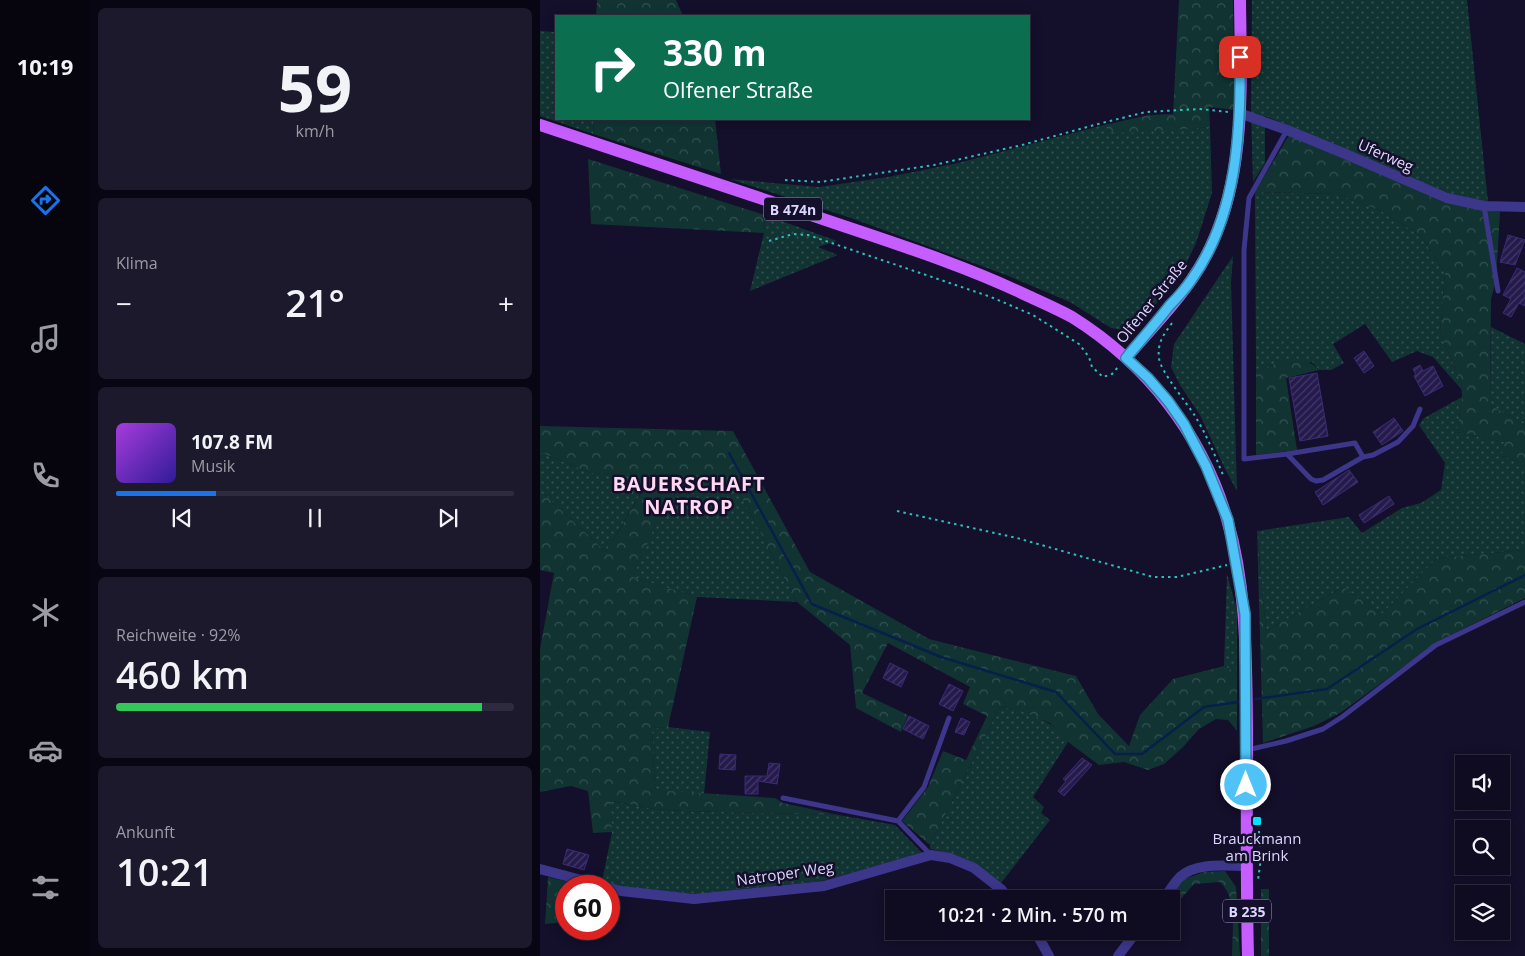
<!DOCTYPE html>
<html lang="de">
<head>
<meta charset="utf-8">
<style>
	body { margin:0; font-family:"Open Sans",sans-serif; background:#1d192d; color:#f1f3f6; height:100vh; display:flex; flex-direction:column; font-size:19px; white-space:nowrap }
	* { box-sizing:border-box; margin:0 }
	p { font-size:16px; color:#9b9ba5 }
	.icon { flex:none; width:28px; height:28px; fill:none; stroke:currentColor; stroke-width:2; stroke-linecap:round; stroke-linejoin:round }
	.map { position:relative; flex:1; overflow:hidden }
	.side { display:flex; flex-direction:column; gap:8px; padding:8px; background:#080612; width:450px }
	.side>* { flex:none }
	.hud { position:absolute; left:15px; top:15px; width:475px; height:105px; border-radius:0px; box-shadow:0 2px 12px #0003,0 0 0 1px #2f2b3e; background:#0b6e4f; color:#fff; overflow:hidden }
	.tools { position:absolute; left:915px; top:755px; display:grid; gap:10px }
	.tools a { display:grid; place-items:center; width:55px; height:55px; border-radius:0px; background:#0f0b20; box-shadow:0 2px 12px #0003,0 0 0 1px #2f2b3e; font-size:25px }
	.speed { position:absolute; left:15px; top:875px; display:flex; gap:10px; font-size:25px; font-weight:700; text-align:center }
	.speed>* { display:grid; place-content:center; width:65px; height:65px; border-radius:50%; background:#0f0b20; box-shadow:0 2px 12px #0003,0 0 0 1px #2f2b3e; line-height:1 }
	.speed .limit { border:8px solid #d22; background:#fff; color:#111 }
	.pin { position:absolute; display:grid; place-items:center; width:42px; height:42px; color:#fff; margin:-21px; border-radius:10px; box-shadow:0 2px 8px #0006 }
	.me { position:absolute; width:55px; margin:-28px; rotate:0deg; stroke-linejoin:round; filter:drop-shadow(0 0 4px #0008) }
	.turn { display:flex; align-items:center; gap:18px; height:105px; padding:0 25px; font-size:22px }
	.turn .icon { width:65px; height:65px; stroke-width:2.5 }
	.turn b { display:block; font-size:35px; line-height:42px }
	.big { font-size:38px; font-weight:600; line-height:1.1 }
	.side .widget { flex:1; display:flex; flex-direction:column; justify-content:center; gap:8px; min-width:0; padding:0 18px; border-radius:8px; background:#1d192d }
	.side .dial { align-items:center; gap:0 }
	.dial b { font-size:65px; line-height:1 }
	.song { display:flex; align-items:center; gap:15px }
	.cover { width:60px; height:60px; border-radius:8px; background:linear-gradient(135deg,hsl(280 70% 55%),hsl(250 70% 35%)) }
	.played { height:5px; border-radius:2px; background:linear-gradient(90deg,#1a73e8 25%,#2f2b3e 25%) }
	.keys { display:flex; justify-content:space-around; direction:ltr }
	.heat { display:flex; justify-content:space-between; align-items:center; font-size:28px; direction:ltr }
	.charge { height:8px; border-radius:4px; background:linear-gradient(90deg,#34c759 92%,#2f2b3e 0) }
	.trip { position:absolute; left:345px; top:890px; width:295px; height:50px; border-radius:0px; background:#0f0b20; box-shadow:0 2px 12px #0003,0 0 0 1px #2f2b3e; font-weight:600; line-height:50px; text-align:center }
	main { display:flex; flex:1; min-height:0 }
	.dock { display:flex; flex-direction:column; width:90px; justify-content:space-around; align-items:center; background:#06040d; color:#9b9ba5 }
	.dock .icon { width:35px; height:35px }
	.dock .on { color:#1a73e8 }
	.dock b { font-size:22px; color:#f1f3f6 }
	.map>svg:first-child { display:block }
</style>
</head>
<body>
<main>
<nav class="dock">
<b>10:19</b>
<svg class="icon on" aria-label="directions" viewBox="0 0 24 24"><path d="M12 3l9 9-9 9-9-9zM9 14v-3h6M13 9l2 2-2 2"/></svg>
<svg class="icon" aria-label="music" viewBox="0 0 24 24"><path d="M9 18V5l10-2v13"/><circle cx="6" cy="18" r="3"/><circle cx="16" cy="16" r="3"/></svg>
<svg class="icon" aria-label="phone" viewBox="0 0 24 24"><path d="M5 4h4l2 5-3 2q2 4 5 5l2-3 5 2v4C11 20 4 13 5 4z"/></svg>
<svg class="icon" aria-label="climate" viewBox="0 0 24 24"><path d="M12 3v18M4 7l16 10M4 17L20 7"/></svg>
<svg class="icon" aria-label="car" viewBox="0 0 24 24"><path d="M5 17H2v-5l4-1 3-4h7l3 4 3 1v5h-3M9 17h6M6 11h13"/><circle cx="7" cy="17" r="2"/><circle cx="17" cy="17" r="2"/></svg>
<svg class="icon" aria-label="filters" viewBox="0 0 24 24"><path d="M4 7h16M4 17h16"/><circle cx="9" cy="7" r="2"/><circle cx="15" cy="17" r="2"/></svg>
</nav>
<section class="side">
<div class="widget dial"><b>59</b><p>km/h</p></div>
<div class="widget"><p>Klima</p>
<div class="heat"><a>−</a><b class="big">21°</b><a>+</a></div>
</div>
<div class="widget">
<div class="song"><i class="cover"></i><div><b>107.8 FM</b><p>Musik</p></div></div>
<div class="played"></div>
<div class="keys"><svg class="icon" aria-label="previous" viewBox="0 0 24 24"><path d="M18 5L8 12l10 7zM5 5v14"/></svg><svg class="icon" aria-label="pause" viewBox="0 0 24 24"><path d="M8 5v14M16 5v14"/></svg><svg class="icon" aria-label="next" viewBox="0 0 24 24"><path d="M6 5l10 7-10 7zM19 5v14"/></svg></div>
</div>
<div class="widget"><p>Reichweite · 92%</p><b class="big">460 km</b><div class="charge"></div></div>
<div class="widget"><p>Ankunft</p><b class="big">10:21</b></div>
</section>
<div class="map">
<svg width="985" height="956" viewBox="0 0 985 956">
	<defs>
		<pattern id="grass-dots" width="8" height="8" patternUnits="userSpaceOnUse" patternTransform="scale(1.25)"><rect width="8" height="8" fill="#113433"/><path d="M2 2h.1M6 6h.1" fill="none" stroke="#335152" stroke-width="1.8" stroke-linecap="round"/></pattern>
		<pattern id="forest-crowns" width="20" height="18" patternUnits="userSpaceOnUse" patternTransform="scale(1.25)"><rect width="20" height="18" fill="#113433"/><path d="M2 6a3 3 0 1 1 6 0M12 15a3 3 0 1 1 6 0" fill="none" stroke="#335152"/></pattern>
		<pattern id="building-hatch" width="6" height="6" patternUnits="userSpaceOnUse" patternTransform="scale(1.25)"><rect width="6" height="6" fill="#251a4c"/><path d="M-1 1l2-2M0 6l6-6M5 7l2-2" fill="none" stroke="#443b67"/></pattern>
	</defs>
	<rect width="100%" height="100%" fill="#140f2a"/>
	<path fill="url(#grass-dots)" d="M712 0H927L948 202 910 194 725 116V163L713 182 711 111Z
		M0 31 16 32V119H54L53 134 0 116Z
		M564 125 569 132 670 127 672 193 656 243 638 280 599 322 584 330 571 328 530 302 466 275 311 218 190 179 279 187 348 177 418 163Z
		M715 192 798 194 841 211 881 236 905 273 900 333 921 382 922 390 893 357 877 351 852 362 825 324 793 344 804 363 791 370H779L772 362 733 365 716 371Z
		M225 215 297 241 278 247 298 255 210 291 224 233Z
		M693 256 691 283 697 491 685 469 660 415 640 385 631 367 634 344Z
		M951 327 985 344V425L950 405Z
		M922 397 917 432 965 442 962 456 985 464V550L897 558 842 614 803 587 726 631 717 531 809 517 822 533 862 508 881 503 901 490 905 463 879 425 884 418Z
		M0 452 51 473 112 474 66 552 4 494H0Z
		M191 477 257 602 157 597 92 577 133 484Z
		M687 574 697 610V673L684 666Z
		M460 707C476 708 494 714 508 723 516 727 522 735 528 742L493 797 504 807 501 813 510 820 461 883C437 865 421 854 390 849V845Z
		M128 727 170 732 164 795 115 791 112 728Z
		M70 801 116 809 143 811 299 815 355 825 382 853 282 881 156 894 82 887 62 881 72 832Z"/>
	<path fill="url(#forest-crowns)" d="M57 0H136L143 16H56Z
		M639 0H693L695 110 669 107 670 127 588 133 569 132 564 125 609 115 633 114Z
		M54 119H175L181 174 53 134Z
		M749 135 908 203 960 212 956 281 951 299 950 405 985 425V464L962 456 964 442 917 432 922 397 921 382 900 333 905 273 881 236 841 211 798 194 715 192Z
		M48 159 225 215 224 233 51 224Z
		M752 358C764 359 770 361 779 370L746 378 757 450 716 455V371Z
		M0 426 193 431 270 572 389 639 536 676 558 714 589 746 600 715 633 679 684 666 697 673V731L688 720 676 719 659 729 643 747 624 764 608 770 584 762 559 765 528 742 510 723 489 714 469 708 460 707 390 845 362 821 388 787 403 751 426 760 447 716 423 704 430 687 348 643 322 693 368 715 361 732 316 708 310 645 257 602 191 477 133 484 93 577 157 597 128 727 112 728 115 790 235 798 243 803 299 815 143 811 116 809 71 801 72 832 53 833 48 791 31 786 0 792V649L14 573 0 570V494H4L66 552 112 475 51 473 0 452Z
		M717 531 726 631 803 587 842 614 897 558 985 550V598L899 641 800 713 774 726 723 743Z
		M685 871 696 887 700 956H692C692 933 698 898 680 882L654 884 631 910V899H627L642 880 664 872Z
		M8 877 45 886H26V922L5 924Z
		M721 889H729V956H721Z"/>
	<g fill="none" stroke-linecap="round" stroke-linejoin="round">
		<path stroke="#081f4a" stroke-width="2.5" d="M189 453 272 604 401 657 516 692 575 754H602L664 707 698 702
			M716 699 787 689 877 629 985 575"/>
	</g>
	<path fill="url(#building-hatch)" stroke="#3b2b79" d="M968 235 985 240 975 265 960 262Z
		M977 268 985 272V306L979 303 971 317 963 313 971 299 963 295Z
		M824 351 834 366 824 373 814 358Z
		M880 365 883 371 893 366 903 386 885 396 874 376 876 375 873 369Z
		M777 373 788 436 760 441 749 378Z
		M854 418 863 431 842 445 833 432Z
		M809 470 818 482 783 505 775 492Z
		M849 496 854 504 824 523 819 515Z
		M350 663 368 672 361 687 343 678Z
		M409 684 423 691 413 711 399 704Z
		M369 716 389 726 383 739 363 729Z
		M421 718 430 722 424 735 415 732Z
		M180 754 196 755 195 770 179 769Z
		M542 758 552 765 524 796 518 791 526 781 523 779Z
		M229 763 240 764 237 784 218 781V794H205V776H227Z
		M27 849 49 855 44 870 23 864Z"/>
	<g fill="none" stroke-linecap="round" stroke-linejoin="round">
		<path stroke="#29c1bb" stroke-width="2" stroke-dasharray="2.5 4" stroke-linecap="butt" d="M245 180 280 182 394 165 482 145 558 124 606 112 660 109 689 112
			M229 241 253 234 268 235 451 297 493 315 539 344 549 357 552 367 563 377 572 374 579 366
			M632 323C624 334 617 343 619 358 620 371 647 403 655 416 666 434 675 455 683 475
			M357 511 477 538 613 577H637L687 565
			M718 818 721 857 718 880"/>
		<path stroke="#3c378b" stroke-width="5" d="M747 130 709 198 704 250V459L747 454 815 443 823 457
			M944 206 958 291
			M747 454 771 479 776 481 783 480 823 457 833 455 858 442 873 426 880 409
			M707 750 746 741 783 729 802 717 896 645 985 602
			M243 798 358 821 391 855
			M358 821 384 787 409 718"/>
		<path stroke="#3c378b" stroke-width="10" d="M699 113 747 130 803 153 907 198 944 206 985 207
			M0 869 64 886
			M69 888 81 891 154 899 284 886 391 855 410 858 434 868 462 890 469 899
			M623 899C629 892 634 883 640 877 656 862 686 866 706 866
			M495 931 509 956
			M578 956 597 931"/>
		<path stroke="#c65eff" stroke-width="12" d="M0 125C92 156 185 186 277 217 347 241 419 263 486 295 501 302 517 309 532 317 607 364 662 434 687 519 707 587 706 657 707 727 707 803 706 880 708 956
			M586 358C607 333 634 306 652 279 708 199 701 93 700 0"/>
	</g>
	<g fill="none" stroke-linecap="round" stroke-linejoin="round">
		<g stroke="#337fa1" stroke-width="12">
			<path id="route" d="M700 57C701 132 697 215 652 279 646 288 638 297 630 305 616 323 601 340 586 358L608 378 628 401 644 424 666 466 688 520 705 614 706 785"/>
		</g>
		<use href="#route" stroke="#4fc3f7" stroke-width="9"/>
	</g>
	<rect fill="#03e2ff" stroke="#140f2a" stroke-width="2" x="712" y="816" width="10" height="10" rx="2.5"/>
	<g text-anchor="middle" dominant-baseline="central" stroke-width="5" stroke-linejoin="round" paint-order="stroke">
		<g fill="#140f2a" stroke="#a19bbf" stroke-width="1">
			<rect x="224" y="197.5" width="58" height="23" rx="4"/>
			<rect x="683" y="899.5" width="48" height="23" rx="4"/>
		</g>
		<g font-size="14" font-weight="bold" fill="#ddd7ff">
			<text x="253" y="209">B 474n</text>
			<text x="707" y="911">B 235</text>
		</g>
		<g font-size="15" fill="#ddd7ff" stroke="#140f2a">
			<text transform="translate(846 155) rotate(24)">Uferweg</text>
			<text transform="translate(611 301) rotate(-51)">Olfener Straße</text>
			<text transform="translate(245 873) rotate(-8)">Natroper Weg</text>
		</g>
		<g font-size="15" fill="#ddd7ff" stroke="#140f2a">
			<text x="717" y="838">Brauckmann<tspan x="717" dy="17">am Brink</tspan></text>
		</g>
		<g font-size="20" font-weight="bold" letter-spacing="1" fill="#ffd9f1" stroke="#140f2a">
			<text x="149" y="483">BAUERSCHAFT<tspan x="149" dy="23">NATROP</tspan></text>
		</g>
	</g>
</svg>
<div class="tools">
<a><svg class="icon" aria-label="sound" viewBox="0 0 24 24"><path d="M4 9h4l5-4v14l-5-4H4zM17 9q2 3 0 6"/></svg></a>
<a><svg class="icon" aria-label="search" viewBox="0 0 24 24"><circle cx="10" cy="10" r="6"/><path d="M15 15l6 6"/></svg></a>
<a><svg class="icon" aria-label="layers" viewBox="0 0 24 24"><path d="M12 4l9 5-9 5-9-5zM3 14l9 5 9-5"/></svg></a>
</div>
<div class="speed"><div class="limit">60</div></div>
<div class="pin" style="left:700px;top:57px;background:#d93025"><svg class="icon" aria-label="arrive" viewBox="0 0 24 24"><path d="M6 21V4h12l-3 4 3 4H6"/></svg></div>
<svg class="me" style="left:706px;top:785px" viewBox="-20 -20 40 40"><circle r="17" fill="#4fc3f7" stroke="#fff" stroke-width="3"/><path d="M0-11L8 9 0 5-8 9z" fill="#fff"/></svg>
<div class="trip">10:21 · 2 Min. · 570 m</div>
<div class="hud">
<div class="turn"><svg class="icon" aria-label="right" viewBox="0 0 24 24"><path d="M7 20v-9h11M14 6l5 5-5 5"/></svg><div><b>330 m</b>Olfener Straße</div></div>
</div>
</div>
</main>
</body>
</html>
